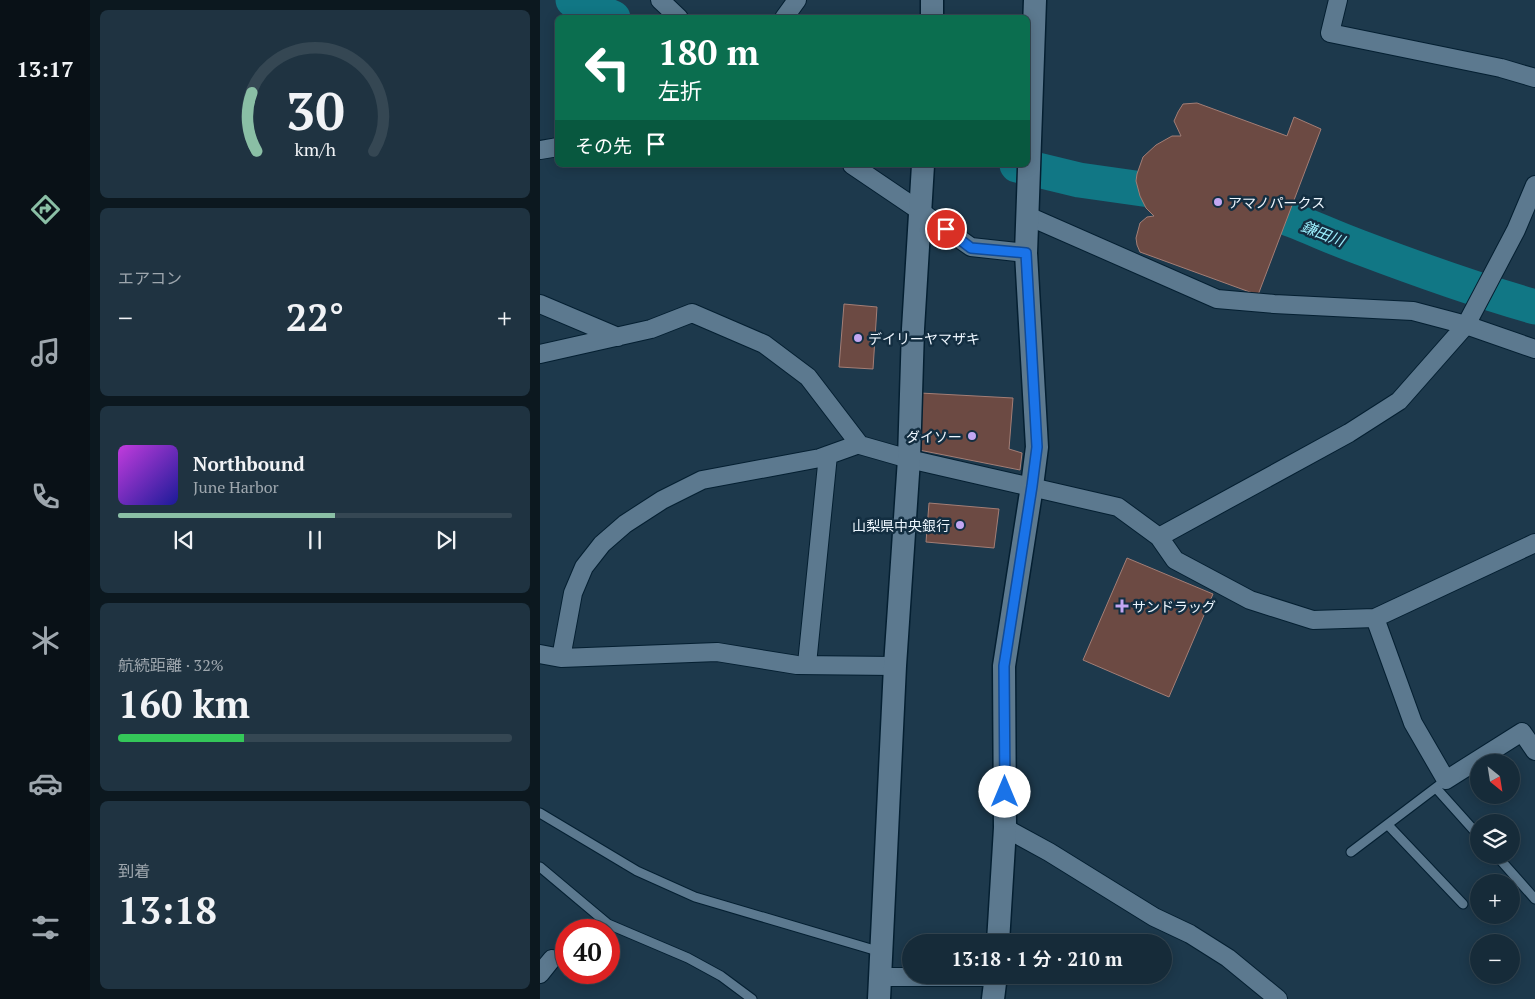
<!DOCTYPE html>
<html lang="ja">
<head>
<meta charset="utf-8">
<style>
	body { margin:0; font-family:"PT Serif","Noto Sans JP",serif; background:#1f3341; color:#f1f3f6; height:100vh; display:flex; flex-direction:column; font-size:19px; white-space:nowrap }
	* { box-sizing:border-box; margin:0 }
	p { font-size:16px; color:#9ea7ae }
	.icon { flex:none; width:28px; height:28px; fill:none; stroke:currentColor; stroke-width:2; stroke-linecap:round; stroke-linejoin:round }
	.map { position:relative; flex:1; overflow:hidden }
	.side { display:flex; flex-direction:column; gap:10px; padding:10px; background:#0c181f; width:450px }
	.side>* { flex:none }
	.hud { position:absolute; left:15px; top:15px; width:475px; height:152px; border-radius:8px; box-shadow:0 2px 12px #0003,0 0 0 1px #354753; background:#0b6e4f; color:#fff; overflow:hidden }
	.needle { width:32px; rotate:150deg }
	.fabs { position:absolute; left:930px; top:754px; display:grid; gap:10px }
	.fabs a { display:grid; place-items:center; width:50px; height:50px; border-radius:50%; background:#162b39; box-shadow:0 2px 12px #0003,0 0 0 1px #354753; font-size:25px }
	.speed { position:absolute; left:15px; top:919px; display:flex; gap:10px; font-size:25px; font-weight:700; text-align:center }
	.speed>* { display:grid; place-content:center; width:65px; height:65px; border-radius:50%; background:#162b39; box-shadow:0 2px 12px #0003,0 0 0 1px #354753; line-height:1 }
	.speed .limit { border:8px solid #d22; background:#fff; color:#111 }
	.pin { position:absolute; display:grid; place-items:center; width:42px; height:42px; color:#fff; margin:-21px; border:2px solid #fff; border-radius:50%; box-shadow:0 1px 5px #0007 }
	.me { position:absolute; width:55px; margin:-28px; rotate:0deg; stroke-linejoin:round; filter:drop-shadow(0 0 4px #0008) }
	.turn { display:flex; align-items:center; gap:18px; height:105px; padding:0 20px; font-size:22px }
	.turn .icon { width:65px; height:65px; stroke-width:2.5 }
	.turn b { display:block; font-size:35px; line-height:42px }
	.then { display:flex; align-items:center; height:48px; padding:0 20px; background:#0003; gap:10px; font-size:19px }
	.big { font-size:38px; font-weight:600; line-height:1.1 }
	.side .card { flex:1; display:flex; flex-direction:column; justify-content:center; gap:8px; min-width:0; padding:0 18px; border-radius:8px; background:#1f3341 }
	.side .dial { align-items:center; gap:0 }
	.dial svg { height:130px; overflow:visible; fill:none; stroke:#354753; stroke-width:7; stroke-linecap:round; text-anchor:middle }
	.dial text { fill:#f1f3f6; stroke:none }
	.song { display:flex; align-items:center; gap:15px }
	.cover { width:60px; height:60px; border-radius:8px; background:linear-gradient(135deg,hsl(290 70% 55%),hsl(240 70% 35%)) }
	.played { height:5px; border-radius:2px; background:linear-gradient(90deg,#8abfa5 55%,#354753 55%) }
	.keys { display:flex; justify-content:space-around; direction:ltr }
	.heat { display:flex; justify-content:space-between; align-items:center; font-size:28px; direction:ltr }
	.charge { height:8px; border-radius:4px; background:linear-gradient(90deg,#34c759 32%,#354753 0) }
	.trip { position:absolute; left:362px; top:934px; width:270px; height:50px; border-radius:25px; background:#162b39; box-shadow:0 2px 12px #0003,0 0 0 1px #354753; font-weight:600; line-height:50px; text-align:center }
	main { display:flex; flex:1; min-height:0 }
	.dock { display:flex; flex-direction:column; width:90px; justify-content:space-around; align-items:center; background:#091117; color:#9ea7ae }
	.dock .icon { width:35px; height:35px }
	.dock .on { color:#8abfa5 }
	.dock b { font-size:22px; color:#f1f3f6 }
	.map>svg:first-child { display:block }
</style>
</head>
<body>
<main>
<nav class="dock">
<b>13:17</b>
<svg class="icon on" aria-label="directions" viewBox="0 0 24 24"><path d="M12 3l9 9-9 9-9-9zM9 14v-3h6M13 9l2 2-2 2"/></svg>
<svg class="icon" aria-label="music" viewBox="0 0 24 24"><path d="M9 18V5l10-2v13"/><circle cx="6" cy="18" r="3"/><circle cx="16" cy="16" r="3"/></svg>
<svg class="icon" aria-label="phone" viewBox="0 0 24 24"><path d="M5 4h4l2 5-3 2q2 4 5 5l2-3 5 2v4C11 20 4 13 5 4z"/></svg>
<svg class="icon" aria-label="climate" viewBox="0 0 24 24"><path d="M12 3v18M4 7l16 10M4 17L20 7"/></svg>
<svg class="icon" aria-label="car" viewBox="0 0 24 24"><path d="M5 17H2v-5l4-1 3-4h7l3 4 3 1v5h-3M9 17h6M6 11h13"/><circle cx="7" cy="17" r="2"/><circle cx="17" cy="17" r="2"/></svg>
<svg class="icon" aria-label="filters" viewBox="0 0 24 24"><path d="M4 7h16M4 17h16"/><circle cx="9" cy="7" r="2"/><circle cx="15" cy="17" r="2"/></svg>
</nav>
<section class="side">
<div class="card dial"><svg viewBox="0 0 100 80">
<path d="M14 69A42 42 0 1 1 86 69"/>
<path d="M14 69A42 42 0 0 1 11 33" stroke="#8abfa5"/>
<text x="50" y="56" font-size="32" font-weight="700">30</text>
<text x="50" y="72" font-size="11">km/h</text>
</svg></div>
<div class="card"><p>エアコン</p>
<div class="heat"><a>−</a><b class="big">22°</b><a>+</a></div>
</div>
<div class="card">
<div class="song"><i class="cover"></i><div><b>Northbound</b><p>June Harbor</p></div></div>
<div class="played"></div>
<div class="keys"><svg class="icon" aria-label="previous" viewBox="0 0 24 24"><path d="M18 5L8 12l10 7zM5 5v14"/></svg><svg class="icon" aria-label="pause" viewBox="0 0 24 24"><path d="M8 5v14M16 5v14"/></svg><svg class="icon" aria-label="next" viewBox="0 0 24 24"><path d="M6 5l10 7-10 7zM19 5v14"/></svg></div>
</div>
<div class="card"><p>航続距離 · 32%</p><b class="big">160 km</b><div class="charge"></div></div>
<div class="card"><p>到着</p><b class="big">13:18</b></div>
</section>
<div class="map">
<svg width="995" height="999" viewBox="0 0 995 999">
	<rect width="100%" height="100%" fill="#1d394c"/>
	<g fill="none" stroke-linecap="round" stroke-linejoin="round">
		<path stroke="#117785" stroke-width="35" d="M33 0 73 18
			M477 165 539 180 645 195
			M701 205C742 212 780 233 819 247 877 269 936 290 995 307"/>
	</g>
	<path fill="#6c4a43" stroke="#a37e76" d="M657 103 747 136 754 117 781 129 718 295 600 252 597 245 596 238 600 223 607 217 614 216 606 208 600 196 596 181 597 174 603 157 616 145 632 136H641L634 121 638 112 643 104Z
		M304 304 337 307 333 369 299 367Z
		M380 393 473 398 469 449 482 453 480 470 379 450Z
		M389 503 459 509 454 548 386 542Z
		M587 558 673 594 629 697 543 660Z"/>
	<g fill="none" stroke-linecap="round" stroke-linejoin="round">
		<g stroke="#041f31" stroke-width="11">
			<path id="service" d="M896 788 939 836
				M0 813 97 871 155 897 341 952
				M848 825 923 904
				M811 852 906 780
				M956 855 995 899
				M0 867 68 924 148 958 181 976 212 999"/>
		</g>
		<g stroke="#041f31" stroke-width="20">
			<path id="minor" d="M120 0 139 18
				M798 0 790 33 961 68 995 78
				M244 18 257 0
				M0 150 18 147
				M312 165 380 211 431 247 486 253
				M488 216 677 299 734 304 873 311 926 325 995 349
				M0 304 78 337
				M0 354 111 329 152 313 224 344 268 377 320 445 369 459 578 507 619 537 635 560 710 600 773 620 835 618 995 543
				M619 537 809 433 859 401 926 325 976 230 995 185
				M835 618 873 723 906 780 982 732 995 751
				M0 654 21 658 177 652 257 665 355 666
				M21 658 33 593 44 567 62 544 85 524 122 500 162 480 280 458 319 444
				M267 664 288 455
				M465 828 509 852 614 917 650 934 688 958 738 999
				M0 974 12 959
				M341 977H456"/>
		</g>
		<g stroke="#041f31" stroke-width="25">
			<path id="tertiary" d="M392 18V0
				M458 942 465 828 464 666 492 486 497 447 486 253 495 0
				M339 999 355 666 369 459 373 329 383 165
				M453 999 456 975"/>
		</g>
		<use href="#service" stroke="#5c798f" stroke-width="9"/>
		<use href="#minor" stroke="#5c798f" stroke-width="18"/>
		<use href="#tertiary" stroke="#5c798f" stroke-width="22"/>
	</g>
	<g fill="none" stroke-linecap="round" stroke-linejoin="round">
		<g stroke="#114b97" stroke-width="12">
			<path id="route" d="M406 229 431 248 486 253 497 447 492 486 464 666 465 792"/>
		</g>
		<use href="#route" stroke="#1a73e8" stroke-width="9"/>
	</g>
	<g fill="#c2a7f2" stroke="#132e41" stroke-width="2">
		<circle cx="678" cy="202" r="5"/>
		<circle cx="318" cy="338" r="5"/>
		<circle cx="432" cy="436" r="5"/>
		<circle cx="420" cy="525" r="5"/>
		<path d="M579.5 598.5h5v5h5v5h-5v5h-5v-5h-5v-5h5z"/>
	</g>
	<g text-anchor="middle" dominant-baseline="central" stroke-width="5" stroke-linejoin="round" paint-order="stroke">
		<g font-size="14" fill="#edf6fe" stroke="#132e41" text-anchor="start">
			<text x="688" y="202">アマノパークス</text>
			<text x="328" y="338">デイリーヤマザキ</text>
			<text x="422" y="436" text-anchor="end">ダイソー</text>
			<text x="410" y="525" text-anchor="end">山梨県中央銀行</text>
			<text x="592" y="606">サンドラッグ</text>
		</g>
		<g font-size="15" font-style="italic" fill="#9beefc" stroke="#132e41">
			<text transform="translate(783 233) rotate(22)">鎌田川</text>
		</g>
	</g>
</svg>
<div class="fabs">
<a><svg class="needle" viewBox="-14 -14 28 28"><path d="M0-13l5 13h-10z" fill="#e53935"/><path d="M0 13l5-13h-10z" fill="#9ea7ae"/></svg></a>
<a><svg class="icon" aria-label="layers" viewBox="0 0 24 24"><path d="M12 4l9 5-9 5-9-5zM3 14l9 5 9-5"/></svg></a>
<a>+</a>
<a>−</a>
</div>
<div class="speed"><div class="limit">40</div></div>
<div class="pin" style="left:406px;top:229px;background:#d93025"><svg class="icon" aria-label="arrive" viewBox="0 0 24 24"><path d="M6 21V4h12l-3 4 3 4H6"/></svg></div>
<svg class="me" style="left:465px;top:792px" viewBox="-20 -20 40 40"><circle r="19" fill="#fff"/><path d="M0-13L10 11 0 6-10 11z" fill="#1a73e8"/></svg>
<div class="trip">13:18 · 1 分 · 210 m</div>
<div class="hud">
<div class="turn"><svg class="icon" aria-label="left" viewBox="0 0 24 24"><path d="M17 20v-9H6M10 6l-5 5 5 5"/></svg><div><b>180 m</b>左折</div></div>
<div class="then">その先<svg class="icon" aria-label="arrive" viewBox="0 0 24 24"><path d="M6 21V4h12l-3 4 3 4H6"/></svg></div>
</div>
</div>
</main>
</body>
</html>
